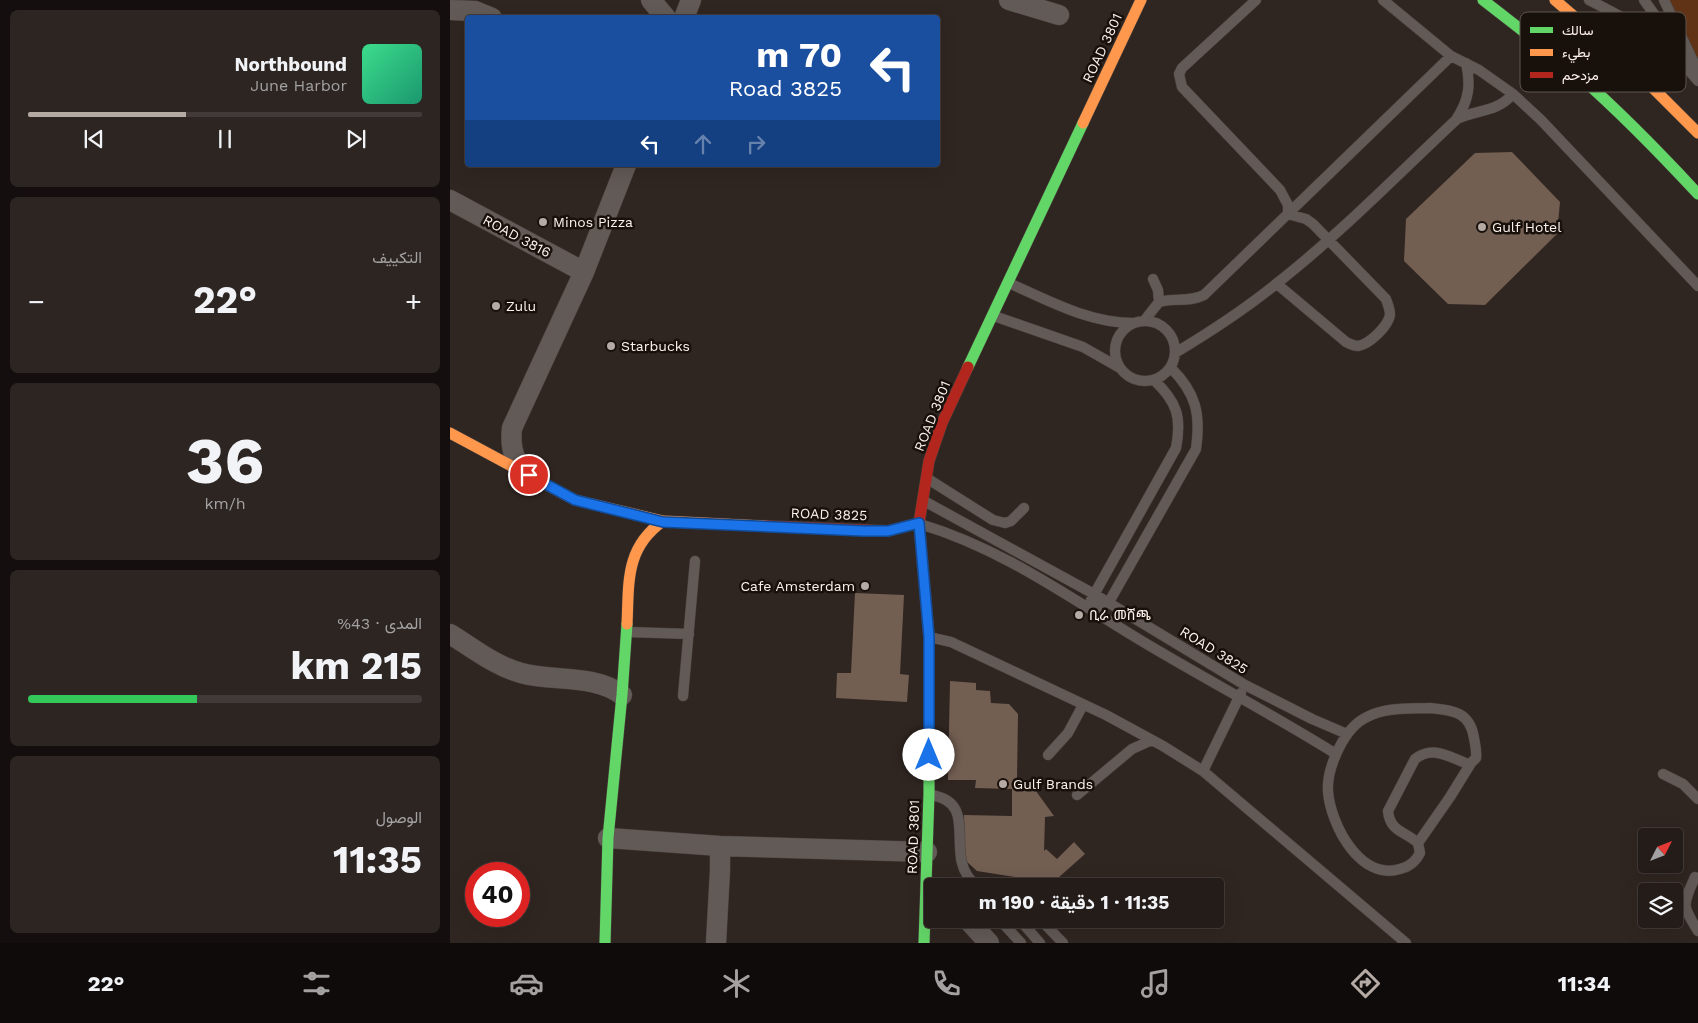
<!DOCTYPE html>
<html lang="ar">
<head>
<meta charset="utf-8">
<style>
	body { margin:0; font-family:"Work Sans",Vazirmatn,"Noto Sans Ethiopic",sans-serif; background:#2c2522; color:#f1f3f6; direction:rtl; height:100vh; display:flex; flex-direction:column; font-size:19px; white-space:nowrap }
	* { box-sizing:border-box; margin:0 }
	p { font-size:16px; color:#a3a1a2 }
	.icon { flex:none; width:28px; height:28px; fill:none; stroke:currentColor; stroke-width:2; stroke-linecap:round; stroke-linejoin:round }
	.map { position:relative; flex:1; overflow:hidden; direction:ltr }
	.side { display:flex; flex-direction:column; gap:10px; padding:10px; background:#140f0e; width:450px }
	.side>* { flex:none }
	.banner { position:absolute; left:15px; top:15px; width:475px; height:152px; border-radius:5px; box-shadow:0 5px 20px #0002,0 0 0 1px #413a38; direction:rtl; background:#1a4fa0; color:#fff; overflow:hidden }
	.needle { width:32px; rotate:48deg }
	.buttons { position:absolute; left:1188px; top:828px; display:grid; gap:10px }
	.buttons a { display:grid; place-items:center; width:45px; height:45px; border-radius:5px; background:#241c19; box-shadow:0 5px 20px #0002,0 0 0 1px #413a38; font-size:25px }
	.speed { position:absolute; left:15px; top:862px; display:flex; gap:10px; font-size:25px; font-weight:700; text-align:center }
	.speed>* { display:grid; place-content:center; width:65px; height:65px; border-radius:50%; background:#241c19; box-shadow:0 5px 20px #0002,0 0 0 1px #413a38; line-height:1 }
	.speed .limit { border:8px solid #d22; background:#fff; color:#111 }
	.pin { position:absolute; display:grid; place-items:center; width:42px; height:42px; color:#fff; margin:-21px; border:2px solid #fff; border-radius:50%; box-shadow:0 1px 5px #0007 }
	.me { position:absolute; width:55px; margin:-28px; rotate:0deg; stroke-linejoin:round; filter:drop-shadow(0 0 4px #0008) }
	.turn { display:flex; align-items:center; gap:18px; height:105px; padding:0 15px; font-size:22px }
	.turn .icon { width:65px; height:65px; stroke-width:2.5 }
	.turn b { display:block; font-size:35px; line-height:42px }
	.lanes { display:flex; align-items:center; height:48px; padding:0 15px; background:#0003; justify-content:center; gap:25px; direction:ltr }
	.lanes .off { opacity:.35 }
	.big { font-size:38px; font-weight:700; line-height:1.1 }
	.side .widget { flex:1; display:flex; flex-direction:column; justify-content:center; gap:8px; min-width:0; padding:0 18px; border-radius:8px; background:#2c2522 }
	.side .dial { align-items:center; gap:0 }
	.dial b { font-size:65px; line-height:1 }
	.song { display:flex; align-items:center; gap:15px }
	.cover { width:60px; height:60px; border-radius:8px; background:linear-gradient(135deg,hsl(150 70% 55%),hsl(160 70% 35%)) }
	.played { height:5px; border-radius:2px; background:linear-gradient(90deg,#b5aaa4 40%,#413a38 40%) }
	.keys { display:flex; justify-content:space-around; direction:ltr }
	.heat { display:flex; justify-content:space-between; align-items:center; font-size:28px; direction:ltr }
	.charge { height:8px; border-radius:4px; background:linear-gradient(90deg,#34c759 43%,#413a38 0) }
	.trip { position:absolute; left:474px; top:878px; width:300px; height:50px; border-radius:5px; background:#241c19; box-shadow:0 5px 20px #0002,0 0 0 1px #413a38; font-weight:700; line-height:50px; text-align:center; direction:rtl }
	.tab-bar { display:flex; height:80px; justify-content:space-around; align-items:center; background:#0e0b0a; color:#a3a1a2 }
	.tab-bar .icon { width:35px; height:35px }
	.tab-bar .current { color:#b5aaa4 }
	.tab-bar b { font-size:22px; color:#f1f3f6 }
	main { display:flex; flex:1; min-height:0 }
	.map>svg:first-child { display:block }
</style>
</head>
<body>
<main>
<div class="map">
<svg width="1248" height="943" viewBox="0 0 1248 943">
	<rect width="100%" height="100%" fill="#302621"/>
	<path fill="#603317" d="M1211 0H1248V63Z"/>
	<path fill="#735e52" d="M1062 152 1110 202 1107 234 1035 305 998 304 954 261 956 219 1025 153Z
		M405 593 454 595 450 674 459 675 457 702 386 698 387 673H401Z
		M500 681 526 683V690L540 691 541 703 559 704 568 714 567 779 578 780 604 816 595 817 594 851 596 849 607 859 624 842 635 854 599 886H573L565 877 527 871 515 860 514 815 562 816V789L525 788 526 780H498Z"/>
	<g fill="none" stroke-linecap="round" stroke-linejoin="round">
		<g stroke="#49413c" stroke-width="11">
			<path id="lane" d="M806 0 732 68 729 74 732 87 830 190 838 205V214L856 219 863 224 936 299C938 305 940 309 940 315 938 326 920 344 908 346 904 346 900 344 896 342L827 284
				M933 0 1001 56 1029 70 1063 94 1091 120 1248 286
				M1139 0C1171 16 1205 34 1230 60 1236 67 1242 74 1248 81
				M1194 0 1222 39 1232 60
				M1214 0 1248 71
				M1007 118C1019 100 1021 84 1016 63
				M703 279 708 290 709 302
				M559 283C599 301 639 323 684 323
				M544 316 633 347 670 368
				M694 321 709 302C725 297 738 303 754 295L1001 56
				M665 351a30 30 0 1 1 60 0a30 30 0 1 1-60 0Z
				M725 353C760 332 794 310 826 284 890 234 947 175 1007 119 1028 109 1046 113 1063 94
				M478 479 543 520 555 523 561 521 574 508
				M474 501 644 594 795 685 862 719 897 734
				M470 524C553 549 617 596 690 640 755 679 822 714 886 754
				M641 600 726 448C732 417 727 402 704 380
				M637 607 653 605 659 602 746 449C751 414 746 393 721 368
				M178 632 239 634
				M479 637 501 642 656 715 713 746 753 771 956 943
				M233 696 245 561
				M980 708C1003 710 1020 712 1024 738 1025 744 1027 751 1026 758L1021 763 1018 764C999 757 983 745 965 759L938 811C940 832 955 831 968 843L970 853C966 861 959 867 950 869 910 881 881 825 878 792 877 777 882 762 889 748 895 736 904 723 917 717 936 707 959 709 980 708Z
				M598 755 618 733 633 705
				M753 771 791 693
				M1213 774 1233 784 1248 799
				M481 795C533 803 490 858 527 886
				M627 795 682 749 702 740
				M968 843 1000 797 1021 763
				M1245 877C1233 905 1231 904 1248 931
				M549 919 571 943
				M569 919 590 943
				M590 919 613 943"/>
		</g>
		<g stroke="#49413c" stroke-width="21">
			<path id="street" d="M201 0 216 18
				M559 0 609 15
				M0 10 25 11 42 18
				M234 18 241 0
				M0 200 134 272
				M70 470C63 454 60 445 62 428L134 272 176 165
				M0 634C23 648 45 666 71 673 103 682 145 674 172 695
				M158 838 270 846 477 852
				M517 919 539 943
				M266 943 270 870V846"/>
		</g>
		<g stroke="#49413c" stroke-width="12">
			<path id="fast" d="M1033 0C1065 25 1098 50 1129 76 1171 113 1210 153 1248 194
				M518 367 633 123
				M155 943 158 838 172 695 177 624
				M474 943 479 794V686"/>
		</g>
		<g stroke="#49413c" stroke-width="12">
			<path id="slow" d="M1105 0 1177 62 1248 133
				M633 123 691 0
				M0 433 125 500 213 521 316 526
				M177 624C179 582 175 548 213 521"/>
		</g>
		<g stroke="#49413c" stroke-width="12">
			<path id="jam" d="M316 526 438 531 469 523
				M479 686V637L469 523 479 461 492 423 518 367"/>
		</g>
		<use href="#lane" stroke="#625a56" stroke-width="10"/>
		<use href="#street" stroke="#625a56" stroke-width="20"/>
		<use href="#fast" stroke="#63d668" stroke-width="11"/>
		<use href="#slow" stroke="#ff974d" stroke-width="11"/>
		<use href="#jam" stroke="#b3261e" stroke-width="11"/>
	</g>
	<g fill="none" stroke-linecap="round" stroke-linejoin="round">
		<g stroke="#114b97" stroke-width="12">
			<path id="route" d="M79 475 125 500 213 522 414 531H438L469 523 479 637V755"/>
		</g>
		<use href="#route" stroke="#1a73e8" stroke-width="9"/>
	</g>
	<g fill="#b5aaa4" stroke="#18100b" stroke-width="2">
		<circle cx="93" cy="222" r="5"/>
		<circle cx="1032" cy="227" r="5"/>
		<circle cx="46" cy="306" r="5"/>
		<circle cx="161" cy="346" r="5"/>
		<circle cx="415" cy="586" r="5"/>
		<circle cx="629" cy="615" r="5"/>
		<circle cx="553" cy="784" r="5"/>
	</g>
	<g text-anchor="middle" dominant-baseline="central" stroke-width="5" stroke-linejoin="round" paint-order="stroke">
		<g font-size="14" fill="#fdf1ea" stroke="#18100b">
			<text transform="translate(652 48) rotate(-65)">ROAD 3801</text>
			<text transform="translate(67 236) rotate(28)">ROAD 3816</text>
			<text transform="translate(482 416) rotate(-68)">ROAD 3801</text>
			<text transform="translate(379 514) rotate(2)">ROAD 3825</text>
			<text transform="translate(764 650) rotate(32)">ROAD 3825</text>
			<text transform="translate(463 837) rotate(-88)">ROAD 3801</text>
		</g>
		<g font-size="14" fill="#fdf1ea" stroke="#18100b" text-anchor="start">
			<text x="103" y="222">Minos Pizza</text>
			<text x="1042" y="227">Gulf Hotel</text>
			<text x="56" y="306">Zulu</text>
			<text x="171" y="346">Starbucks</text>
			<text x="405" y="586" text-anchor="end">Cafe Amsterdam</text>
			<text x="639" y="615">ቢራ መሸጫ</text>
			<text x="563" y="784">Gulf Brands</text>
		</g>
	</g>
	<rect x="1070" y="12" width="166" height="80" rx="8" fill="#18100b" stroke="#5d544e" stroke-width="1"/>
	<rect x="1080" y="27" width="23" height="6" fill="#63d668"/>
	<rect x="1080" y="49" width="23" height="7" fill="#ff974d"/>
	<rect x="1080" y="72" width="23" height="6" fill="#b3261e"/>
	<g font-size="14" fill="#fdf1ea">
		<text x="1112" y="35">سالك</text>
		<text x="1112" y="57">بطيء</text>
		<text x="1112" y="80">مزدحم</text>
	</g>
</svg>
<div class="buttons">
<a><svg class="needle" viewBox="-14 -14 28 28"><path d="M0-13l5 13h-10z" fill="#e53935"/><path d="M0 13l5-13h-10z" fill="#a3a1a2"/></svg></a>
<a><svg class="icon" aria-label="layers" viewBox="0 0 24 24"><path d="M12 4l9 5-9 5-9-5zM3 14l9 5 9-5"/></svg></a>
</div>
<div class="speed"><div class="limit">40</div></div>
<div class="pin" style="left:79px;top:475px;background:#d93025"><svg class="icon" aria-label="arrive" viewBox="0 0 24 24"><path d="M6 21V4h12l-3 4 3 4H6"/></svg></div>
<svg class="me" style="left:479px;top:755px" viewBox="-20 -20 40 40"><circle r="19" fill="#fff"/><path d="M0-13L10 11 0 6-10 11z" fill="#1a73e8"/></svg>
<div class="trip">11:35 · 1 دقيقة · 190 m</div>
<div class="banner">
<div class="turn"><svg class="icon" aria-label="left" viewBox="0 0 24 24"><path d="M17 20v-9H6M10 6l-5 5 5 5"/></svg><div><b>70 m</b>Road 3825</div></div>
<div class="lanes"><svg class="icon" aria-label="left" viewBox="0 0 24 24"><path d="M17 20v-9H6M10 6l-5 5 5 5"/></svg><svg class="icon off" aria-label="ahead" viewBox="0 0 24 24"><path d="M12 20V5M6 11l6-6 6 6"/></svg><svg class="icon off" aria-label="right" viewBox="0 0 24 24"><path d="M7 20v-9h11M14 6l5 5-5 5"/></svg></div>
</div>
</div>
<section class="side">
<div class="widget">
<div class="song"><i class="cover"></i><div><b>Northbound</b><p>June Harbor</p></div></div>
<div class="played"></div>
<div class="keys"><svg class="icon" aria-label="previous" viewBox="0 0 24 24"><path d="M18 5L8 12l10 7zM5 5v14"/></svg><svg class="icon" aria-label="pause" viewBox="0 0 24 24"><path d="M8 5v14M16 5v14"/></svg><svg class="icon" aria-label="next" viewBox="0 0 24 24"><path d="M6 5l10 7-10 7zM19 5v14"/></svg></div>
</div>
<div class="widget"><p>التكييف</p>
<div class="heat"><a>−</a><b class="big">22°</b><a>+</a></div>
</div>
<div class="widget dial"><b>36</b><p>km/h</p></div>
<div class="widget"><p>المدى · 43%</p><b class="big">215 km</b><div class="charge"></div></div>
<div class="widget"><p>الوصول</p><b class="big">11:35</b></div>
</section>
</main>
<nav class="tab-bar">
<b>11:34</b>
<svg class="icon current" aria-label="directions" viewBox="0 0 24 24"><path d="M12 3l9 9-9 9-9-9zM9 14v-3h6M13 9l2 2-2 2"/></svg>
<svg class="icon" aria-label="music" viewBox="0 0 24 24"><path d="M9 18V5l10-2v13"/><circle cx="6" cy="18" r="3"/><circle cx="16" cy="16" r="3"/></svg>
<svg class="icon" aria-label="phone" viewBox="0 0 24 24"><path d="M5 4h4l2 5-3 2q2 4 5 5l2-3 5 2v4C11 20 4 13 5 4z"/></svg>
<svg class="icon" aria-label="climate" viewBox="0 0 24 24"><path d="M12 3v18M4 7l16 10M4 17L20 7"/></svg>
<svg class="icon" aria-label="car" viewBox="0 0 24 24"><path d="M5 17H2v-5l4-1 3-4h7l3 4 3 1v5h-3M9 17h6M6 11h13"/><circle cx="7" cy="17" r="2"/><circle cx="17" cy="17" r="2"/></svg>
<svg class="icon" aria-label="filters" viewBox="0 0 24 24"><path d="M4 7h16M4 17h16"/><circle cx="9" cy="7" r="2"/><circle cx="15" cy="17" r="2"/></svg>
<b>22°</b>
</nav>
</body>
</html>
